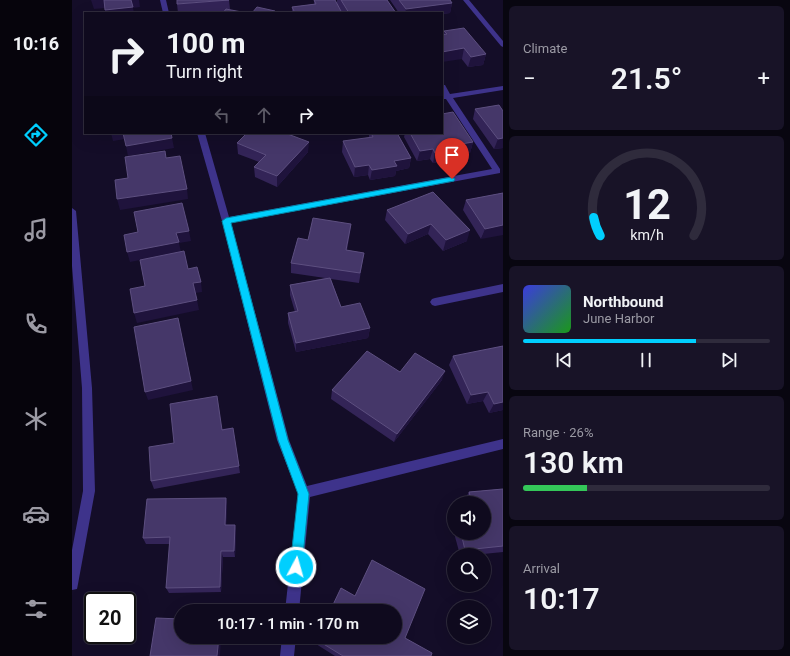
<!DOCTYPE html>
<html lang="en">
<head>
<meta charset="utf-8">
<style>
	body { margin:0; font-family:Roboto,sans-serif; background:#181327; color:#f1f3f6; height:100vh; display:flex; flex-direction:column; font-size:15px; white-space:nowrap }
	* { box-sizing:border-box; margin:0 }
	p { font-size:13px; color:#9b9aa4 }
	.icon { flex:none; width:22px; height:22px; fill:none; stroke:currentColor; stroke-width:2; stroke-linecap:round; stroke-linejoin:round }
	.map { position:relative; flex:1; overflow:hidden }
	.sheet { display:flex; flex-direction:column; gap:6px; padding:6px; background:#080610; width:287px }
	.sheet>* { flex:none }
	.banner { position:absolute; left:12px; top:12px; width:359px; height:122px; border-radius:0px; box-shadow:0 4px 16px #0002,0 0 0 1px #2f2b3c; background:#0f0a1e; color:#f1f3f6; overflow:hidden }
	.controls { position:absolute; left:375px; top:496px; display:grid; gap:8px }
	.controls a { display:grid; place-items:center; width:44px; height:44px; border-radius:50%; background:#0f0a1e; box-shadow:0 4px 16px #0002,0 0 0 1px #2f2b3c; font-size:20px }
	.speed { position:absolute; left:12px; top:592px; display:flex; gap:8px; font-size:20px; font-weight:700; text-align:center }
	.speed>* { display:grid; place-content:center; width:52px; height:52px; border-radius:50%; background:#0f0a1e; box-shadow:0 4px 16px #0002,0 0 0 1px #2f2b3c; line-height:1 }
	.speed .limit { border:2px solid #111; border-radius:6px; background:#fff; color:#111 }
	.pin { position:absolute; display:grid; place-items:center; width:34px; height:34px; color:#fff; margin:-41px -17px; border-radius:50% 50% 50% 0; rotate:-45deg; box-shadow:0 0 4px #0007 }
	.pin .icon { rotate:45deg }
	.me { position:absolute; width:44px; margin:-22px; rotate:6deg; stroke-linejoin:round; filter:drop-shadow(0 0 3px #0008) }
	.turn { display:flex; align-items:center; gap:14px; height:84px; padding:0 16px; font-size:18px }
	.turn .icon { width:52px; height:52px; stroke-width:2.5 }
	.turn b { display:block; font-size:28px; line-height:34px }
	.lanes { display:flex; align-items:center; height:38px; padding:0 16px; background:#0003; justify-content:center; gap:20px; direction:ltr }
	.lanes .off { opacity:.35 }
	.big { font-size:30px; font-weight:600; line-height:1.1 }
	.sheet .tile { flex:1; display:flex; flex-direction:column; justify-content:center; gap:6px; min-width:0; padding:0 14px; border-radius:6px; background:#181327 }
	.sheet .dial { align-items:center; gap:0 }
	.dial svg { height:104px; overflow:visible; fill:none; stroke:#2f2b3c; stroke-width:7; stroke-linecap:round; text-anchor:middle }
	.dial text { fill:#f1f3f6; stroke:none }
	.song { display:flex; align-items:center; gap:12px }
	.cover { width:48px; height:48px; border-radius:6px; background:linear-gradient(135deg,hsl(240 70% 55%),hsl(120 70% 35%)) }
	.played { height:4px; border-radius:2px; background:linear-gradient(90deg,#00cffe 70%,#2f2b3c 70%) }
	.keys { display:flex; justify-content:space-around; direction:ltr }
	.heat { display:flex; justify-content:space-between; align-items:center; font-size:22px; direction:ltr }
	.charge { height:6px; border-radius:3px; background:linear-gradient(90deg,#34c759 26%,#2f2b3c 0) }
	.trip { position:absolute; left:102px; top:604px; width:228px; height:40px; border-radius:20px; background:#0f0a1e; box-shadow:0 4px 16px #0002,0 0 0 1px #2f2b3c; font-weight:600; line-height:40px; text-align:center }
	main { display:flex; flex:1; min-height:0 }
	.tab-bar { display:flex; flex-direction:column; width:72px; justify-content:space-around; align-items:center; background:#06040c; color:#9b9aa4 }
	.tab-bar .icon { width:28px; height:28px }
	.tab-bar .current { color:#00cffe }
	.tab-bar b { font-size:18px; color:#f1f3f6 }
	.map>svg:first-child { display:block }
</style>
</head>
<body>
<main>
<nav class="tab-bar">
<b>10:16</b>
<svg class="icon current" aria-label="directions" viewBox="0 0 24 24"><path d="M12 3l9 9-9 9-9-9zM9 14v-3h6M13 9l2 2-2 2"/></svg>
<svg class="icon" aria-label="music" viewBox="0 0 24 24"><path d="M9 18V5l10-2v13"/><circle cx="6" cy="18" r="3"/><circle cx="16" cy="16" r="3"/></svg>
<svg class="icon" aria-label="phone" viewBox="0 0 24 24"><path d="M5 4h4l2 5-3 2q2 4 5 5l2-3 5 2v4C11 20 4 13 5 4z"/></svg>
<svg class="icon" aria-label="climate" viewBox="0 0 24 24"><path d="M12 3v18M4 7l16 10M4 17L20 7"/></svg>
<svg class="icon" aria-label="car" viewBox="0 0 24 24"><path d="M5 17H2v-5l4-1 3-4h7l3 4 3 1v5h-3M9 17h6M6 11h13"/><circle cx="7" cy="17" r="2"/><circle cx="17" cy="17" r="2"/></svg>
<svg class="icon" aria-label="filters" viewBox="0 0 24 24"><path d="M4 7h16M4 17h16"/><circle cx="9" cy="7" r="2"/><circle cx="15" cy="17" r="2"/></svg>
</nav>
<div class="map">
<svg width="431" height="656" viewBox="0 0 431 656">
	<rect width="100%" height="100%" fill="#140d28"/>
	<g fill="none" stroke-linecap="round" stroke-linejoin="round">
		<path fill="#3e338b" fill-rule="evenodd" d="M88 0H94L97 13H91Z
			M391 0H397L431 41V47L429 46Z
			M370 85H373L378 94 431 86V90L381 98 428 169V173L159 223 217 440 235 486 431 439V449L238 497 227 611H213L226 493 205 440 150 221 125 133H133L157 217 420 169 374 99H370V95H372Z
			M0 208 4 211 20 388 23 491 6 584 5 589 0 590V550L11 491 10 388 0 266Z
			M431 284V292L363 306 360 305 358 302 360 299 363 298Z
			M210 637H224L222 656H208Z"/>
	</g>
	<path fill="#332457" d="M157 0 158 9 153 11 127 13H106L105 4Z
		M242 0H263L270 13H220V7L242 4Z
		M265 0H315L324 13H270L265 4Z
		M318 0H378L380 3 378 13 370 14V13H327Z
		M372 31 414 54 411 65 396 67 371 35Z
		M403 109 431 111V148L422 149 401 119Z
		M297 133H325L339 158 337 168 324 171 323 176 298 180 296 175 282 177 270 152 271 141 297 138Z
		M333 133H370L401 142 398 153 386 155 384 160 361 163 358 159 345 161 332 137Z
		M165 143 236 152 205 187 183 177 182 167 187 162 166 154Z
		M361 192 395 241 371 251 356 234 333 244 313 220 315 210Z
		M431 193 409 239 391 210 394 200Z
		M279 224 275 250 292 253 287 283 259 279 269 307 298 328 296 338 224 352 216 323V313L223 312 218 295V285L253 278 219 273V263L236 240Z
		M431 346V410L417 413 411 401 395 404 377 365 381 356Z
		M328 372 370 380 322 442 259 399 260 390Z
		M161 428 168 473 82 489 79 481 102 443 150 429Z
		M431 489V552L401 555H388L382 533H412V503H394L393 499 397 492Z
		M154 498 155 505 154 525H163L164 531 163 557H151L149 592 97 593 94 588 98 544H74L71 538Z
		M382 508V531L378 515Z
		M333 638 359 656H263L244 644 245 640Z"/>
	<path fill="#1f133c" d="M19 0H32L34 8 22 9Z
		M59 0H67L68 7 61 8 62 13H34L33 10Z
		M380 3 378 13 370 14V13H333L334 9Z
		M392 48 390 59 370 62V52Z
		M414 54 411 65 396 67 399 57Z
		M39 133H51L53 139 41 141Z
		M100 138 102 148 56 156 54 146Z
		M431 138V148L422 149 426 139Z
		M237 142 236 152 205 187V176Z
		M401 142 398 153 386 155 384 160 361 163 363 153 384 145Z
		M361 149 358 159 345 161 348 151Z
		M339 158 337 168 324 171 323 176 298 180 300 170 322 161Z
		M297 165 296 175 282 177 283 167Z
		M115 189 116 199 48 210 45 199Z
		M279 224 278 234 273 260 274 250Z
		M359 224 356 234 333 244 336 234Z
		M431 225V235L409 239 413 229Z
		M398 230 395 241 371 251 374 240Z
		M117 231 119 241 107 243 109 252 58 262 55 252 104 233Z
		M129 282 130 292 123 293 121 283Z
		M125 300 127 310 65 323 62 313Z
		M106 318 121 390 76 400 73 392Z
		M298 328 296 338 224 352V343Z
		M373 371 370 380 322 442 325 434Z
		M416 392 411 401 395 404 399 395Z
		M431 402V410L417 413 422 404Z
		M154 498 155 505 154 532 153 525Z
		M163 525 164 531 163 557 162 551Z
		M149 551 151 557 149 592 148 587Z
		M147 637H149L148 656H145Z"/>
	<path fill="#453769" stroke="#5d4f80" d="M32 0H59L61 7 33 10Z
		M105 0H157L105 4Z
		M242 0H263L270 13H223L220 7 244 4Z
		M269 0H315L324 13H277Z
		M327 0H378L380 3 334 9Z
		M185 7 203 11 201 13H180Z
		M154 9 175 13H151Z
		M392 28 414 54 399 57 392 48 370 52V35L375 34 372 31Z
		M427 105 431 111V138L426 139 403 109Z
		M381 112 401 142 384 145 387 149 363 153 361 149 348 151 338 133H370V114Z
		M51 133H99L100 138 54 146Z
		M175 133H213L237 142 205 176 182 167 194 155 165 143Z
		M299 133H325L339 158 322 161 325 166 300 170 297 165 283 167 271 141 301 137Z
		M93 151 94 158 108 156 115 189 45 199 43 180 56 178 53 157Z
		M361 192 398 230 374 240 359 224 336 234 315 210Z
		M431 193V225L413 229 394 200Z
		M110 203 117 231 104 233 107 242 55 252 52 235 66 232 62 212Z
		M241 218 279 224 274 250 292 253 288 273 219 263 226 238 236 240Z
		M112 251 116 269 125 267 129 282 121 283 125 300 62 313 58 289 73 286 68 260Z
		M258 278 269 307 288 303 298 328 224 343 216 313 226 311 218 285Z
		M106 318 119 381 73 392 62 327Z
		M431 346V402L422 404 416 392 399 395 381 356Z
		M295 351 328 372 343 353 373 371 325 434 260 390Z
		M145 396 150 430 161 428 167 466 79 481 77 447 102 443 98 404Z
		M431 489V546L393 550 389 533H412V503H400L397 492Z
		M154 498 153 525H163L162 551H149L148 587 94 588 98 537 71 538 75 499Z
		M300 560 353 589 333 638 360 653 359 656H271L245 640 246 637H323V611H258L269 588 283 596Z
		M84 618 109 619V637H147L145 656H78Z"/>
	<path fill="#00cffe" stroke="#0087a5" d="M380 177 383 179 382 181 159 223 216 440 237 494 230 567 228 571 224 573 220 571 218 567 226 494 206 440 150 221 154 218Z"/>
</svg>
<div class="controls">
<a><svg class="icon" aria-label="sound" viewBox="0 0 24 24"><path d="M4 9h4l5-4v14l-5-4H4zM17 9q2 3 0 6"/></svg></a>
<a><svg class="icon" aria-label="search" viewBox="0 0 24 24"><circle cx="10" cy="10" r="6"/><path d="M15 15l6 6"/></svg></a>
<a><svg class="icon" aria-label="layers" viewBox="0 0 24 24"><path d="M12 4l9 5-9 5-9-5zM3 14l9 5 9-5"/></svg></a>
</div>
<div class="speed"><div class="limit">20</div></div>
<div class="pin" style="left:380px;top:179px;background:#d93025"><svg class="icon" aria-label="arrive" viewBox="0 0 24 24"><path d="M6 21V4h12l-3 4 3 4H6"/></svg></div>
<svg class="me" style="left:224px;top:567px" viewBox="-20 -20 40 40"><circle r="17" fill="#00cffe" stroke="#fff" stroke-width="3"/><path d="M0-11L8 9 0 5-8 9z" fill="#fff"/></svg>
<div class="trip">10:17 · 1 min · 170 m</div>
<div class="banner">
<div class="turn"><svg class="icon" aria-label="right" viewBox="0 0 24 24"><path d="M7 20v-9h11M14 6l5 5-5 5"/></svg><div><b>100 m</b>Turn right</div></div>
<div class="lanes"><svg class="icon off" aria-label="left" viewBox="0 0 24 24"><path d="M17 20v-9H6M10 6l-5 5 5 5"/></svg><svg class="icon off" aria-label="ahead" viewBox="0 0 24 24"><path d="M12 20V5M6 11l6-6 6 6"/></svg><svg class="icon" aria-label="right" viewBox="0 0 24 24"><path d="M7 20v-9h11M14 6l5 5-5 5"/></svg></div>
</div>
</div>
<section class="sheet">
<div class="tile"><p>Climate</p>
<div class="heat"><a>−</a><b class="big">21.5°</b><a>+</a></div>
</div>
<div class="tile dial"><svg viewBox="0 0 100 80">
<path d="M14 69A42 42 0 1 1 86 69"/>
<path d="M14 69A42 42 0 0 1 9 55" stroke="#00cffe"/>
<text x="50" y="56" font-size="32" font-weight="700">12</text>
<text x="50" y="72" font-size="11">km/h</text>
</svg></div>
<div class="tile">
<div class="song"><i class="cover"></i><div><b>Northbound</b><p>June Harbor</p></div></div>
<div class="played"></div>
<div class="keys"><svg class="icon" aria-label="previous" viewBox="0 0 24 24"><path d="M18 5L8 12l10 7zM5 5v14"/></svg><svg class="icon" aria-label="pause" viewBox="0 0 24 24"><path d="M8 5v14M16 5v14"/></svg><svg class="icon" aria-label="next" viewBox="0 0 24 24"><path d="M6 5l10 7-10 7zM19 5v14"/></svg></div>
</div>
<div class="tile"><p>Range · 26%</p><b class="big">130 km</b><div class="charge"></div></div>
<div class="tile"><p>Arrival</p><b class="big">10:17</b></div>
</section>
</main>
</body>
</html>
